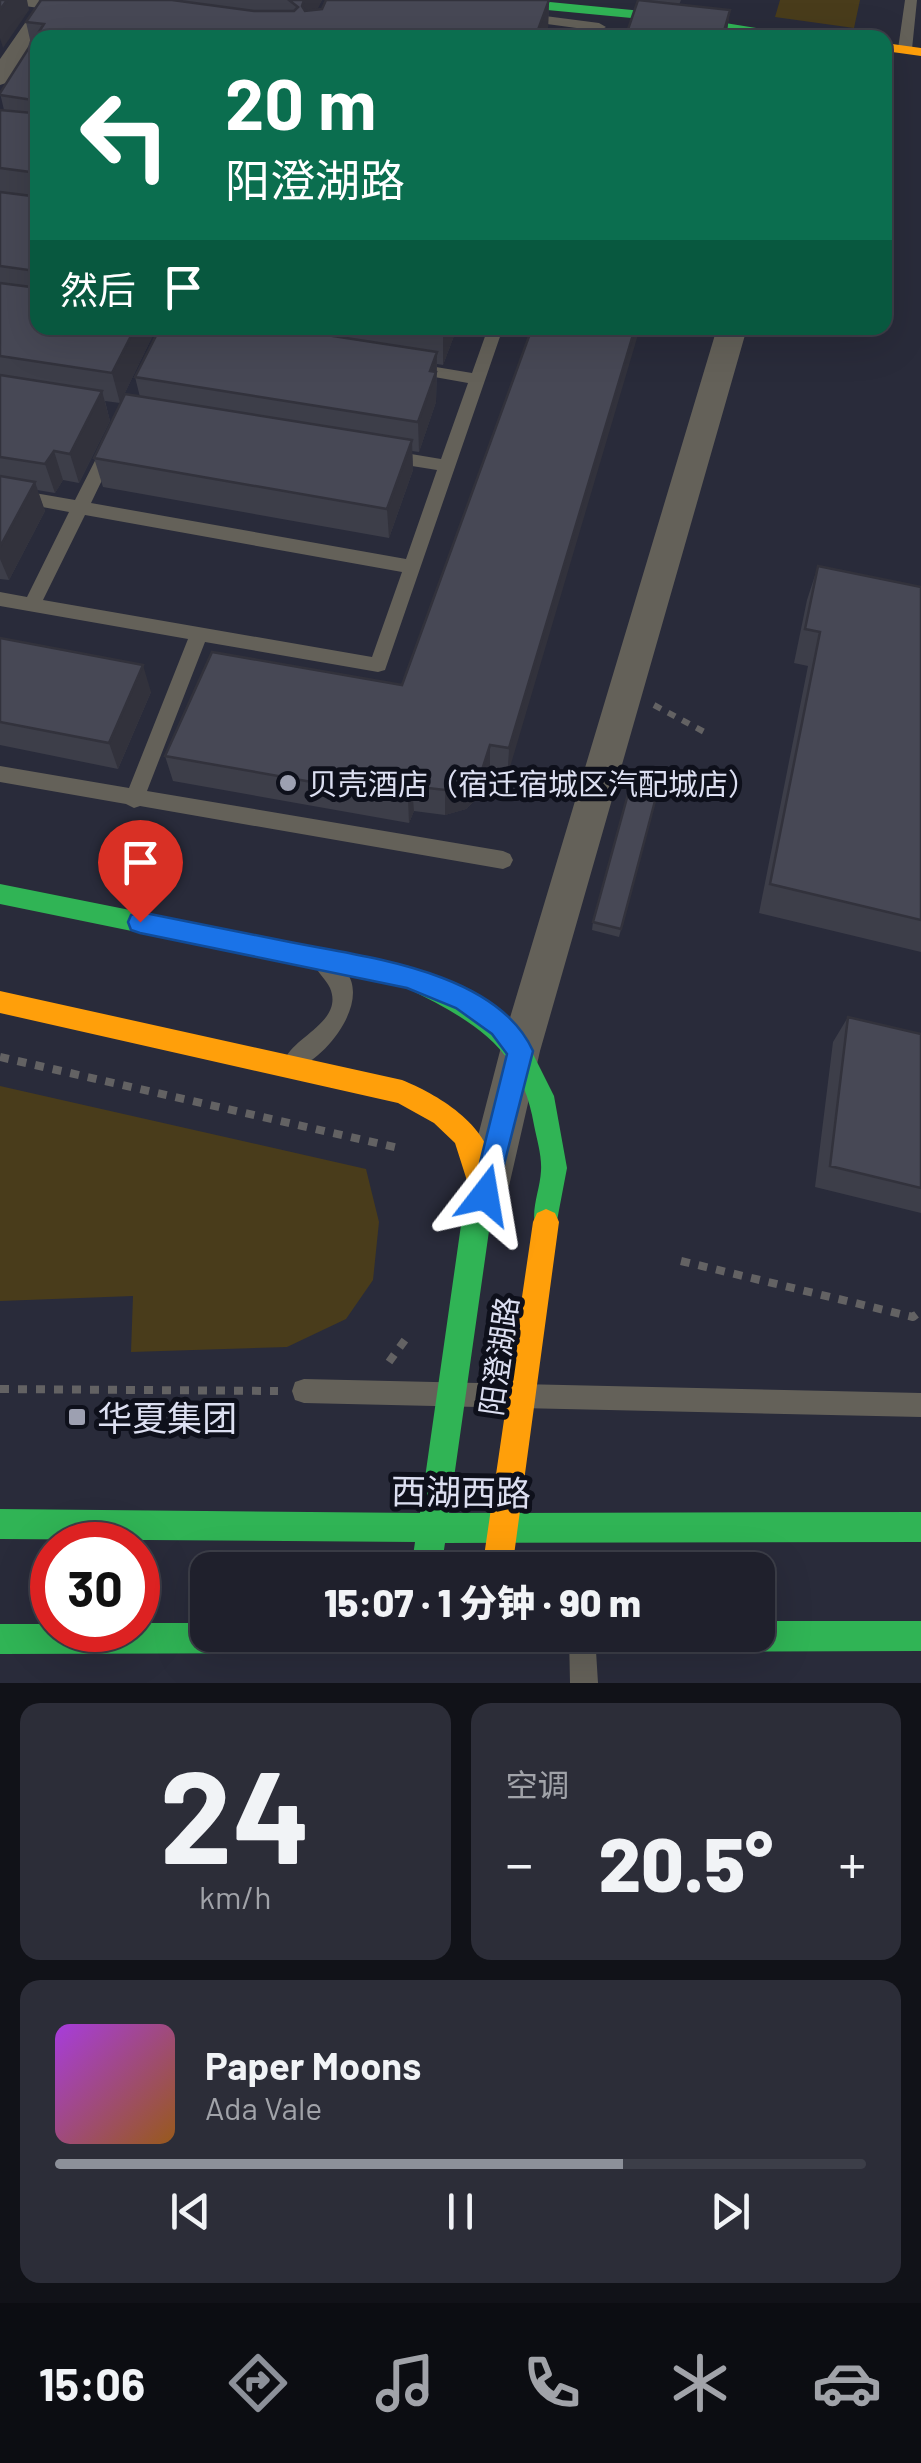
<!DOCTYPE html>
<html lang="zh">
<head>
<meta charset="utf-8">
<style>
	body { margin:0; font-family:Barlow,"Noto Sans SC",sans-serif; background:#2c2d38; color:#f1f3f6; height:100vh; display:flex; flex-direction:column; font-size:38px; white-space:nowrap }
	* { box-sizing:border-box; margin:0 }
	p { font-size:32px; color:#a1a3a9 }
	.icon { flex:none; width:55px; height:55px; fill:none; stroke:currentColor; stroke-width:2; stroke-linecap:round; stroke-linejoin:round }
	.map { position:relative; height:1683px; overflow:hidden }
	.drawer { display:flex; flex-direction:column; gap:20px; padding:20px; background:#111218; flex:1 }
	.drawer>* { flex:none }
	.hud { position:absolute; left:30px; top:30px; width:862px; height:305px; border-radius:20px; box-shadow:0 10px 40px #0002,0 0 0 2px #3c3e48; background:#0b6e4f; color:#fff; overflow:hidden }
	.speed { position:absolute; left:30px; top:1522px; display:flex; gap:20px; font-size:50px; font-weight:700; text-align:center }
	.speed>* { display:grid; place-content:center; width:130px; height:130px; border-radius:50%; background:#1f202c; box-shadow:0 10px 40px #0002,0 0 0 2px #3c3e48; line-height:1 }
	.speed .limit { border:15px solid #d22; background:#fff; color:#111 }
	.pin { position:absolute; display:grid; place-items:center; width:85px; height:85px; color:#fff; margin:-102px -42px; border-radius:50% 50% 50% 0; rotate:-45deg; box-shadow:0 0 10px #0007 }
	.pin .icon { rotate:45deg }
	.me { position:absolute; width:110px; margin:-55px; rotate:14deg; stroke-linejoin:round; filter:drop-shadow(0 0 8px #0008) }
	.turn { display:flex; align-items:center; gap:35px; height:210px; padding:0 30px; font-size:45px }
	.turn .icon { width:130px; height:130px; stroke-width:2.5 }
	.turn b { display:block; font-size:70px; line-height:85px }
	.then { display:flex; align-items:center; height:95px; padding:0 30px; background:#0003; gap:20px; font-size:38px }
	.big { font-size:75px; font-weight:800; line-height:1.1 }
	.drawer .widget { flex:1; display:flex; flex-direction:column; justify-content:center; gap:15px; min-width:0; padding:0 35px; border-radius:20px; background:#2c2d38 }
	.drawer .dial { align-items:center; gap:0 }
	.dial b { font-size:130px; line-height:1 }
	.song { display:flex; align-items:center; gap:30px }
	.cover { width:120px; height:120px; border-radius:15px; background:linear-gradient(135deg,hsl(280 70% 55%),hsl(30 70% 35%)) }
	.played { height:10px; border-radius:5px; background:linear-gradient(90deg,#8c9099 70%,#3c3e48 70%) }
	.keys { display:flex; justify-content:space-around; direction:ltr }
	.heat { display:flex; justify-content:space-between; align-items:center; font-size:55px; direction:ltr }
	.drawer .tiles { flex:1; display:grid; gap:20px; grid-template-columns:1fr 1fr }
	.widget:last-child { grid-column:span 2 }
	.trip { position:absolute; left:190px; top:1552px; width:585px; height:100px; border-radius:20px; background:#1f202c; box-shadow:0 10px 40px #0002,0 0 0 2px #3c3e48; font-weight:800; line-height:100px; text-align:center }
	.tab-bar { display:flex; height:160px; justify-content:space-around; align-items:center; background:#0c0d12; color:#a1a3a9 }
	.tab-bar .icon { width:70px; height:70px }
	.tab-bar .active { color:#8c9099 }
	.tab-bar b { font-size:45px; color:#f1f3f6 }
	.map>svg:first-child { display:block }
</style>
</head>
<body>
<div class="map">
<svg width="921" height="1683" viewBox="0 0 921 1683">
	<rect width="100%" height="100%" fill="#292b3a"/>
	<path fill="#493c1b" d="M780 0H860L854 28 775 17Z
		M0 1086 366 1169 379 1222 373 1280 346 1319 287 1347 131 1352 133 1296 0 1301Z"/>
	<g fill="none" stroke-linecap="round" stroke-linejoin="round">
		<path stroke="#636263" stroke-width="5" stroke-dasharray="5 5" stroke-linecap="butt" d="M805 333 806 328"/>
		<path stroke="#636263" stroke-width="6" stroke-dasharray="8 8" stroke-linecap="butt" d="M654 705 708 734"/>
		<path stroke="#636263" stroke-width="8" stroke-dasharray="9 9" stroke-linecap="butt" d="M0 1057 403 1149
			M681 1261 913 1317 921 1311
			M389 1362 405 1340
			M0 1389 278 1391"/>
		<path fill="#646159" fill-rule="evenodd" d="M4 0H38L67 7 61 11 10 4Z
			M905 0H917L912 49 905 53 898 49Z
			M522 13 599 23 606 27 599 31 517 20 516 17Z
			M488 328H503L385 670 378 672 205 642 147 791 503 851 510 854 513 860 510 866 503 869 140 806 134 808 126 804 0 782V766L129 788 188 639 0 606V592L27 597 69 512 0 499V487L75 500 103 445 109 443 117 449 91 503 406 559 437 470 387 462 379 456 387 450 441 459 468 383 412 373 404 368 412 363 472 373ZM85 515 402 572 372 657 43 600Z
			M327 958C385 981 333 1055 296 1069L288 1066 285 1059C295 1036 344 1021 330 988 327 981 320 975 316 968L320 961Z
			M304 1379 921 1393V1417L304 1403 295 1400 292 1391 295 1382Z
			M569 1635H595L598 1683H570Z"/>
		<path fill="#646159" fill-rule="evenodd" d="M41 0H65L9 82 0 85V59Z
			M717 328H747L540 1051 509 1186 502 1201 487 1207 472 1201 465 1186 500 1051Z"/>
		<path fill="#30b455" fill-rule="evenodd" d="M476 0H529L663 13 819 38H777L663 21 483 4Z
			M0 884 409 966 482 1001 525 1038 554 1096 567 1168 555 1231 546 1235 537 1231C529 1213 540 1191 541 1171 542 1156 537 1140 534 1125 521 1046 471 1020 405 987L0 904Z
			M478 1165 487 1169 491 1178 489 1231 449 1513 921 1512V1542L445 1543 441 1570H411L415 1542 0 1539V1509L420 1513 469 1169Z
			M758 1621H921V1651L0 1654V1624H52V1630H138V1623H208V1635H758Z"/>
		<path fill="#ff9f0a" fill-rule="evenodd" d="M885 43 921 48V56L885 51Z
			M0 991 402 1080C440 1095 509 1136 487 1187L478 1191 469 1187 455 1143 434 1123 398 1103 0 1013Z
			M546 1209 555 1213 559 1222 512 1570H482L533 1222 537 1213Z"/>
	</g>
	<path fill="#3d3e49" d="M41 0H322L317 9 549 0 548 29 544 38H38L152 337 120 403 105 401 110 421 79 483 63 480 55 493 37 490 45 511 9 580 0 579V110H4L0 93 31 44 26 22Z
		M645 0H681L679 5 730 10 726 38H625Z
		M160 328H457L443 365 437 364 436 402 419 452 412 451 413 470 389 538 103 487 94 458 140 397 135 377Z
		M532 328 508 774 490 771 481 795 466 809 445 815 414 811 409 823 173 781 165 756 402 685Z
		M818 566 921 587V952L759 913 808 666 794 663 807 600Z
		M0 638 151 692 118 769 0 745Z
		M655 801 619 937 592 930 593 922Z
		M848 1017 921 1034V1213L815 1187 833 1042Z"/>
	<path fill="#32323c" d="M7 0H27L29 10 3 48 0 38V10Z
		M304 0H322L305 36 302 6Z
		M549 0 548 29 544 38H535Z
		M730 10 726 38H722Z
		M135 328H150L152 337 120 403 112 373Z
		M446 328H457L443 365V335Z
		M635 328H640L508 774 509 748Z
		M437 352 436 402 419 452 418 422 430 371Z
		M102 391 110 421 79 483 70 454Z
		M412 440 413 470 389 538 387 509Z
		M54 451 63 480 55 493 45 464Z
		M35 482 45 511 9 580 0 559V547Z
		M143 665 151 692 118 769 109 743Z
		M490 745V771L481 795 466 809 445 815V790Z
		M412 786 414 811 409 823 408 799Z"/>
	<path fill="#474855" stroke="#32323c" stroke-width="2.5" d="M0 0H7L0 10Z
		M41 0H172L254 11H294L298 7 289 0H304L302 6 305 11 322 9 326 0H549L535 38H38V328H135L112 373 0 356V283L31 287 29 270 0 266V192L32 196 33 175 30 172 0 168V110L32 113 33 100 0 95V93L44 24 26 22Z
		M638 0 730 10 722 38H625Z
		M160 328H281L437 352 430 371 436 372 418 422 135 377Z
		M395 328H446L443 335Z
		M532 328H635L509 748 490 745 482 770 466 784 445 790 412 786 408 799 165 756 212 652 402 685Z
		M0 375 102 391 70 454 54 451 45 464 0 457Z
		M125 394 412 440 387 509 94 458Z
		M0 476 35 482 0 547Z
		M818 566 921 587V920L770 884 820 632 805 629Z
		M0 638 143 665 109 743 0 722Z
		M628 794 655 801 621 929 593 922Z
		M848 1017 921 1034V1188L830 1166Z"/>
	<path fill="#1a73e8" stroke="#114b97" stroke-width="2.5" d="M140 912C190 922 240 932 290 942 365 957 497 971 533 1051L494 1204 485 1208 476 1204 472 1195 507 1054 492 1034 456 1008 407 988 140 933 131 930 128 922 131 915Z"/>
	<g fill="#9da0b1" stroke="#0e101b" stroke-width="4">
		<circle cx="288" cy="783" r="10"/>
		<rect x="67" y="1407" width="20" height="20" rx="5"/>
	</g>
	<g text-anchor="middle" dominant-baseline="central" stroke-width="10" stroke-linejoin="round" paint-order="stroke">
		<g font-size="30" fill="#dcdff1" stroke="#0e101b" text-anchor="start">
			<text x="308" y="783">贝壳酒店（宿迁宿城区汽配城店）</text>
		</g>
		<g font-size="30" fill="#dcdff1" stroke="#0e101b">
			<text transform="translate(498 1356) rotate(-82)">阳澄湖路</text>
		</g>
		<g font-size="35" fill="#dcdff1" stroke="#0e101b" text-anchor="start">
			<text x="97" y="1417">华夏集团</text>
		</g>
		<g font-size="35" fill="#dcdff1" stroke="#0e101b">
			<text transform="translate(461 1491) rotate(1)">西湖西路</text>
		</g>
	</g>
</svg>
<div class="speed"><div class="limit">30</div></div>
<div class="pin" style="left:140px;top:922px;background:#d93025"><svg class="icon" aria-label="arrive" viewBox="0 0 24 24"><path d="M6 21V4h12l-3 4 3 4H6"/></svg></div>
<svg class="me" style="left:485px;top:1195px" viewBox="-20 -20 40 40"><path d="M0-17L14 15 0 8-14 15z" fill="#1a73e8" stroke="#fff" stroke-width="4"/></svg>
<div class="trip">15:07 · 1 分钟 · 90 m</div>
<div class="hud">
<div class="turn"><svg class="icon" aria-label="left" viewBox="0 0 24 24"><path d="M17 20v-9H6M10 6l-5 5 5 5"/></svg><div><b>20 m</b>阳澄湖路</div></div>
<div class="then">然后<svg class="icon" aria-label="arrive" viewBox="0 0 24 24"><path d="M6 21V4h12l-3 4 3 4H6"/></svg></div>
</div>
</div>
<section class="drawer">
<div class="tiles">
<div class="widget dial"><b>24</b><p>km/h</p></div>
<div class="widget"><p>空调</p>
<div class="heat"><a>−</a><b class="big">20.5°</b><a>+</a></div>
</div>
<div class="widget">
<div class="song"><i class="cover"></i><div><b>Paper Moons</b><p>Ada Vale</p></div></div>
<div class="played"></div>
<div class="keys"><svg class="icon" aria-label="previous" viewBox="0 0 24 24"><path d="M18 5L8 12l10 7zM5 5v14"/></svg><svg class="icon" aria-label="pause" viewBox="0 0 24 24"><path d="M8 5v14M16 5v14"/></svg><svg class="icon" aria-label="next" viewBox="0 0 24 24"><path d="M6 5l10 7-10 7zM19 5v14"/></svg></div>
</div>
</div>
</section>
<nav class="tab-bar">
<b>15:06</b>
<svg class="icon active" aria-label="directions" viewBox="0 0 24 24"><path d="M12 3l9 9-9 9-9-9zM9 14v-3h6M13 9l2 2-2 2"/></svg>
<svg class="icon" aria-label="music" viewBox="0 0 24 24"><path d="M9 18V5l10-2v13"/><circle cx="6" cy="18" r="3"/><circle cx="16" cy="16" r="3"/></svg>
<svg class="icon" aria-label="phone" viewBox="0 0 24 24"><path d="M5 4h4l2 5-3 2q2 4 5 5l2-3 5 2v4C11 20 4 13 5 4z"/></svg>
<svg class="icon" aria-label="climate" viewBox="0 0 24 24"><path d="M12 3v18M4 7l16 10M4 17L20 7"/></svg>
<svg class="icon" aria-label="car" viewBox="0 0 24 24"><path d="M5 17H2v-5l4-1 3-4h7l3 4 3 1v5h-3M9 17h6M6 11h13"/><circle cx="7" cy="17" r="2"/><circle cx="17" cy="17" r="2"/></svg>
</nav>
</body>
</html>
